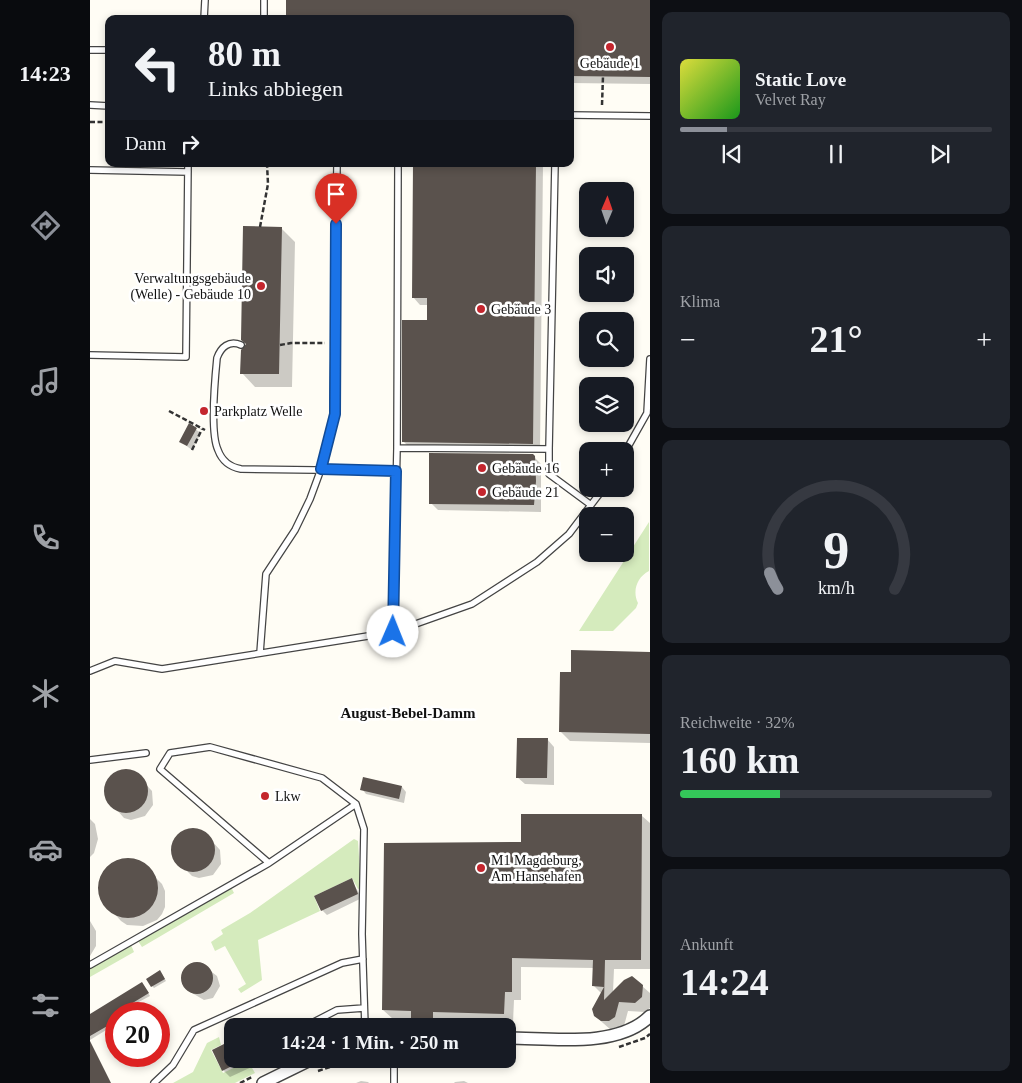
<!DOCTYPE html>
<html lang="de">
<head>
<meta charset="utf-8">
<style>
	body { margin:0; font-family:"Times New Roman",serif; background:#20242c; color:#f1f3f6; height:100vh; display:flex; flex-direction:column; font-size:19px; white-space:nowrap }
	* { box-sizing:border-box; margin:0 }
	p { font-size:16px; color:#9ea1a6 }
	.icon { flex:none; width:28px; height:28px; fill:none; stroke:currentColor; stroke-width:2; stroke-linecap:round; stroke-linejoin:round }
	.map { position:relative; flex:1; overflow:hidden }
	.sheet { display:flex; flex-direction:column; gap:12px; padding:12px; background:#0d0f14; width:372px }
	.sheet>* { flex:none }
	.guide { position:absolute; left:15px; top:15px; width:469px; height:152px; border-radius:10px; box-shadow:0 2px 8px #0003; background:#171b24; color:#f1f3f6; overflow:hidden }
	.needle { width:32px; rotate:2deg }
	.fabs { position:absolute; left:489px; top:182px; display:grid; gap:10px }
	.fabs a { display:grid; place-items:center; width:55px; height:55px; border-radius:10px; background:#171b24; box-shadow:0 2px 8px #0003; font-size:25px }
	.speed { position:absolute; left:15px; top:1002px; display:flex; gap:10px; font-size:25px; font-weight:700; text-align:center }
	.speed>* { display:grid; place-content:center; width:65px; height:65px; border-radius:50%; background:#171b24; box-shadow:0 2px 8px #0003; line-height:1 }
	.speed .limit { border:8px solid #d22; background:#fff; color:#111 }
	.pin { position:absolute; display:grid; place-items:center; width:42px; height:42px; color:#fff; margin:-51px -21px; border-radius:50% 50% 50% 0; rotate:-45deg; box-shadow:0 0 5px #0007 }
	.pin .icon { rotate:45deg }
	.me { position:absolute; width:55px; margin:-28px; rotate:1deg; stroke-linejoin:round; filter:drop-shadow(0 0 4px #0008) }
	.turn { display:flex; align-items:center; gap:18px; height:105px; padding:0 20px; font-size:22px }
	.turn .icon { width:65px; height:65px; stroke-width:2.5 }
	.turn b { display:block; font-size:35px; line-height:42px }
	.then { display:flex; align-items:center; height:48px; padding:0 20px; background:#0003; gap:10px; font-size:19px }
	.big { font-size:38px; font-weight:700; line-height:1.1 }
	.sheet .card { flex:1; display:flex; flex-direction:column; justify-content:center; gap:8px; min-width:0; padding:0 18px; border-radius:10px; background:#20242c }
	.sheet .dial { align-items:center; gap:0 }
	.dial svg { height:130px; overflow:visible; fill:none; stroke:#363941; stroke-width:7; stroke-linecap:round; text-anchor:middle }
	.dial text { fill:#f1f3f6; stroke:none }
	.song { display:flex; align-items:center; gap:15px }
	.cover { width:60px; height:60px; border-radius:8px; background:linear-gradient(135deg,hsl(60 70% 55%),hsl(120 70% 35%)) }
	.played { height:5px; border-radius:2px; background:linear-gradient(90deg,#8c9099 15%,#363941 15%) }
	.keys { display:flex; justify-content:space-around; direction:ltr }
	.heat { display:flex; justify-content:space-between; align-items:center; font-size:28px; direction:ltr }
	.charge { height:8px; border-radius:4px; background:linear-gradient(90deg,#34c759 32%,#363941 0) }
	.trip { position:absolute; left:134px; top:1018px; width:292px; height:50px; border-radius:10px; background:#171b24; box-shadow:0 2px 8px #0003; font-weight:700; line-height:50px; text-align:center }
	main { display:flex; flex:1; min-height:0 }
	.tab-bar { display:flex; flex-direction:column; width:90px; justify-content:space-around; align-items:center; background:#090b0e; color:#9ea1a6 }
	.tab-bar .icon { width:35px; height:35px }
	.tab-bar .active { color:#8c9099 }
	.tab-bar b { font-size:22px; color:#f1f3f6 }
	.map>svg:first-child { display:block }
</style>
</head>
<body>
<main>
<nav class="tab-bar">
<b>14:23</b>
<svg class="icon active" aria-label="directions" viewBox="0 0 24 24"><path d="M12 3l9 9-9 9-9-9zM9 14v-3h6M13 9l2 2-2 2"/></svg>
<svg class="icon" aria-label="music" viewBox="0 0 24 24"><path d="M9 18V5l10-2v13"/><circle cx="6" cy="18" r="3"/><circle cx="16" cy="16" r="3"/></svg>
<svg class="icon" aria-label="phone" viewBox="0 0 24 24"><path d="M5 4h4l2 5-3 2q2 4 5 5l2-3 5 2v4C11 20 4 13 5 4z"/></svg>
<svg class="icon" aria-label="climate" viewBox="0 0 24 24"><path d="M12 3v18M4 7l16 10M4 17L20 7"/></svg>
<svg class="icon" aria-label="car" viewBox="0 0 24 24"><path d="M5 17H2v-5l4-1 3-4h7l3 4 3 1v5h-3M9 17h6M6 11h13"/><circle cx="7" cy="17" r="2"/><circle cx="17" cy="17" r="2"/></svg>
<svg class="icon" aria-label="filters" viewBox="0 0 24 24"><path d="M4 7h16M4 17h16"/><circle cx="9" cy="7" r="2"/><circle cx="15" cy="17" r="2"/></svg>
</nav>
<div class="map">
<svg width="560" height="1083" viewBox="0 0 560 1083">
	<rect width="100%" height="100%" fill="#fffdf5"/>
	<path fill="#d5ebbd" d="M559 522V571C547 577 542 591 548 603L546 608 523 631H489Z
		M264 839 268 841 271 888 268 889 262 878 224 896 230 911 168 940 172 980 151 993 148 989 156 984 135 946 125 951 121 942 133 934 131 930 160 913Z
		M141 887 144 893 52 947 48 941Z
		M41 945 44 952 0 977V968Z
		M129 1037 131 1045 121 1050 133 1073 158 1061 165 1073 145 1083H83L103 1072 117 1043Z"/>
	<path fill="#0003" d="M198 0H560V84L480 83V19Z
		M324 164H453L450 451 320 448 313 441 338 321V305H330L323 297Z
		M191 228 205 242 202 387H165L152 373 157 345Z
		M99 425 111 433 102 450 90 441Z
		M442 455 451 464V512L348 510 341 503Z
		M560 653V743L480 741 470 731 482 673Z
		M457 739 464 747V785L435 784 427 777Z
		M31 771 45 773 62 791 63 805 55 816 41 820 34 818 17 799 16 786 24 774Z
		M312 787 316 792 314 803 276 794 272 789Z
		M552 816 560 823V969H524L523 992 552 986 560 993V1008L555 1012 538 1011 534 1026 521 1030 505 1016 512 994 504 986V968L431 967V1000H424L423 1023 352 1021V1026H331L324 1020 303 1019 293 1010 432 844Z
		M0 819 5 824 8 839 4 853 0 857Z
		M99 830 113 831 130 850 131 864 123 875 109 878 102 876 84 858V844L92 833Z
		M44 860 51 863 72 884 75 891V907L72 914 67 920 53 926 37 925 31 921 11 899 9 884 12 876 22 864 28 861Z
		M261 880 272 898 237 915 232 910Z
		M0 921 6 931V946L0 956Z
		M110 963 127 976 130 986 123 998 114 1000 102 993 92 979 93 972 100 964Z
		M72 974 76 981 64 988 62 986Z
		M54 986 60 996 26 1014V1024L0 1040V1018Z
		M187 1020 194 1026H173Z
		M142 1041V1059H179L140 1077 133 1070 124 1050Z
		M271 1081 278 1082 279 1083H266Z
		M374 1081 378 1083H364L365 1082Z"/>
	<path fill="#5a524d" d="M196 0H560V77L480 76V19H196Z
		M323 164H446L443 444 312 442V320H337V298H322Z
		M153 226 192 227 189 374H150L151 350 156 344 151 340Z
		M99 423 107 428 97 446 89 442Z
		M339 453 443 454 445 456 446 481 444 505 339 504Z
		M481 650 560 652V734L469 732 470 672H481Z
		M427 738H458L457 778H426Z
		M14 791a22 22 0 1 1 44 0a22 22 0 1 1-44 0Z
		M273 777 312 786 309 799 270 790Z
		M431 814H552L551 960H515L514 1000 534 980 542 976 553 985 552 997 545 1003 529 1002 525 1017 519 1021H511L504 1016 502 1009 514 987 502 986 503 960 422 958V992H415L414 1014 343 1012V1019H321V1011L292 1010 294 843 431 842Z
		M81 850a22 22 0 1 1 44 0a22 22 0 1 1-44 0Z
		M8 888a30 30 0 1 1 60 0a30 30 0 1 1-60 0Z
		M262 878 268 894 231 911 224 896Z
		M91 978a16 16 0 1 1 32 0a16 16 0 1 1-32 0Z
		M70 970 75 979 61 987 56 979Z
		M52 982 59 993 31 1010 33 1014H26V1021L0 1036V1014Z
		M142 1040V1066L132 1071 122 1050Z
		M0 1041 21 1083H0Z"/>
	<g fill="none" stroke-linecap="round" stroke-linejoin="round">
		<g stroke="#444" stroke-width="8">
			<path id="service" d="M114 19 115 0
				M174 19V0
				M0 50H19
				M0 105 19 106
				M480 115 560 116
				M0 170 98 172
				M151 345C139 340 131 347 127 358 125 378 120 433 128 450 132 461 140 467 151 469L307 471
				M0 355 96 357 98 164
				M307 448 459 449 465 164
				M459 449V474L501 505
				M535 452 557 413 560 359
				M303 632 307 448 308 164
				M170 653 176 574 205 530 220 499 234 461 243 425 247 164
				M0 671 25 661 72 669 303 632 382 604 447 562 479 534 513 489
				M0 760 56 753
				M179 863 70 769 80 753 120 747 232 778 266 804 274 829 272 934 275 1026
				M0 965 179 863 266 804
				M216 1026 247 1010 274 1008
				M64 1083 83 1065 104 1030 252 963 273 959
				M304 1083V1059"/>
		</g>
		<g stroke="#444" stroke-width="14">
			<path id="minor" d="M418 1038C460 1038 527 1049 560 1016
				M173 1083 222 1059"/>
		</g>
		<path stroke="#333" stroke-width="2.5" stroke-dasharray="5 2.5" stroke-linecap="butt" d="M512 105 513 76
			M0 122H19
			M170 227 178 184 177 164
			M190 345 201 343H235
			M79 411 115 430
			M102 450 112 429
			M529 1047 555 1038 560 1034
			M228 1071 263 1059
			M150 1083 162 1077"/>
		<use href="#service" stroke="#fff" stroke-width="5.5"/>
		<use href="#minor" stroke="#fff" stroke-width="11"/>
	</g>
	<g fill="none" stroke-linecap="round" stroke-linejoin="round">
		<g stroke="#114b97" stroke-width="12">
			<path id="route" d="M246 224 245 414 231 469 306 471 303 632"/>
		</g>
		<use href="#route" stroke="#1a73e8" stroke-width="9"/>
	</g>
	<g fill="#c4262e" stroke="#fff" stroke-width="2">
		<circle cx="520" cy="47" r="5"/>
		<circle cx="171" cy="286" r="5"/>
		<circle cx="391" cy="309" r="5"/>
		<circle cx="114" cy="411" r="5"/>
		<circle cx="392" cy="468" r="5"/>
		<circle cx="392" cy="492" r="5"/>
		<circle cx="175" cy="796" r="5"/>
		<circle cx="391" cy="868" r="5"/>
	</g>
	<g text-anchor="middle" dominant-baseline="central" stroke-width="5" stroke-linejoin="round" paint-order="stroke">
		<g font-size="14" fill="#111" stroke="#fff" text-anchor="start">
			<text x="520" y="63" text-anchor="middle">Gebäude 1</text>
			<text x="161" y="278" text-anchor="end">Verwaltungsgebäude<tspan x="161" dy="16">(Welle) - Gebäude 10</tspan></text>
			<text x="401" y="309">Gebäude 3</text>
			<text x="124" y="411">Parkplatz Welle</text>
			<text x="402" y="468">Gebäude 16</text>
			<text x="402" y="492">Gebäude 21</text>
			<text x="185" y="796">Lkw</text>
			<text x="401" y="860">M1 Magdeburg,<tspan x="401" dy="16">Am Hansehafen</tspan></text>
		</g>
		<g font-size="15" font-weight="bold" fill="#111" stroke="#fff">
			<text x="318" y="713">August-Bebel-Damm</text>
		</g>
	</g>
</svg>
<div class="fabs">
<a><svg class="needle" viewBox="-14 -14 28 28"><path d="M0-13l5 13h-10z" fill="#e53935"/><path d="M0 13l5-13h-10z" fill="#9ea1a6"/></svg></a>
<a><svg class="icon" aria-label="sound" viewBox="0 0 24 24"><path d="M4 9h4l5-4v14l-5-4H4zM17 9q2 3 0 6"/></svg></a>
<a><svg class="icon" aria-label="search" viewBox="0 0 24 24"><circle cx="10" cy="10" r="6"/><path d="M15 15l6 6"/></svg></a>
<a><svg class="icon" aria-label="layers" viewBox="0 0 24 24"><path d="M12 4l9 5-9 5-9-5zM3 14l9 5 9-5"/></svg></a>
<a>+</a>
<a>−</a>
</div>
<div class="speed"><div class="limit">20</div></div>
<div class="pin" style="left:246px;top:224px;background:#d93025"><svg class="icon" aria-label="arrive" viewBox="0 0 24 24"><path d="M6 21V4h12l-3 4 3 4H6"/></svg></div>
<svg class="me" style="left:303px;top:632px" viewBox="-20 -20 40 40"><circle r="19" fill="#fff"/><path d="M0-13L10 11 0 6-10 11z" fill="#1a73e8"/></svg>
<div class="trip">14:24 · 1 Min. · 250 m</div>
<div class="guide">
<div class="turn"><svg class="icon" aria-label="left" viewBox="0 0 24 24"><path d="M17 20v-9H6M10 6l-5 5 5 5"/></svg><div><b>80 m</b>Links abbiegen</div></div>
<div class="then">Dann<svg class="icon" aria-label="right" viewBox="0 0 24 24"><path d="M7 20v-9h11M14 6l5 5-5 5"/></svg></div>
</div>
</div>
<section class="sheet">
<div class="card">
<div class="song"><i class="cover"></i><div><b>Static Love</b><p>Velvet Ray</p></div></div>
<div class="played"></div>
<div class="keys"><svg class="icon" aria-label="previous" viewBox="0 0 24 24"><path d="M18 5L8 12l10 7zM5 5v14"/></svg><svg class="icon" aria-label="pause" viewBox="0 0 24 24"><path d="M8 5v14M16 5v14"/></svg><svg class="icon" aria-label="next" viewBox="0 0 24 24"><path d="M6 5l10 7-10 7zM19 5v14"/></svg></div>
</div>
<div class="card"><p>Klima</p>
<div class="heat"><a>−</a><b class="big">21°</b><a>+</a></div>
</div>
<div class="card dial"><svg viewBox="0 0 100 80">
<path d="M14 69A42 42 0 1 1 86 69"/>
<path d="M14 69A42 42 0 0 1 9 59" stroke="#8c9099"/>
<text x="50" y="56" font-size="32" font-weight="700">9</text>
<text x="50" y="72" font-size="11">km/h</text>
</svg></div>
<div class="card"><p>Reichweite · 32%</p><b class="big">160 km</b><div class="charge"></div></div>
<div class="card"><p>Ankunft</p><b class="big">14:24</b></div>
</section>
</main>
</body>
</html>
